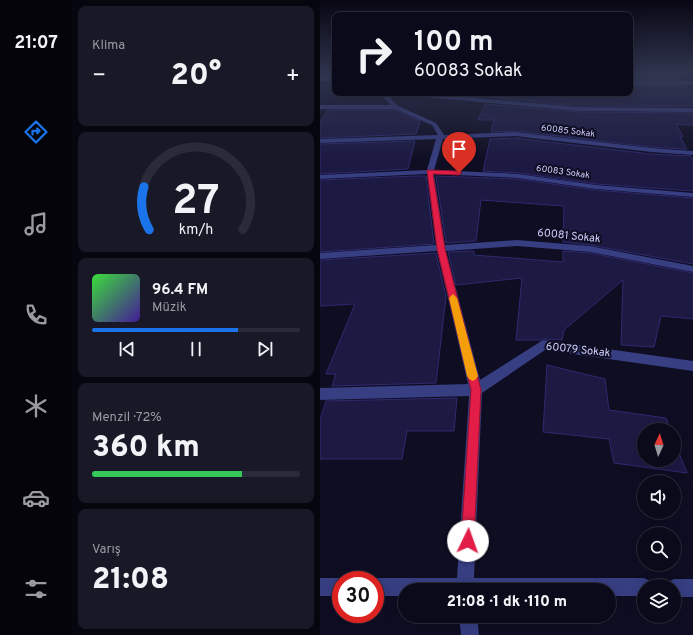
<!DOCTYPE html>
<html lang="tr">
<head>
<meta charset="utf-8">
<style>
	body { margin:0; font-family:Overpass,sans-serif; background:#181827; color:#f1f3f6; height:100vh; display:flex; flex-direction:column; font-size:15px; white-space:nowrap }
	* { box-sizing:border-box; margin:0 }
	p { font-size:13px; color:#999aa2 }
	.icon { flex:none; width:22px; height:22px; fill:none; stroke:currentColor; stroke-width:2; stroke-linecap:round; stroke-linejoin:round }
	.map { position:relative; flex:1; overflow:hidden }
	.sheet { display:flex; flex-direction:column; gap:6px; padding:6px; background:#06060e; width:248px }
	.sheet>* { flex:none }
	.banner { position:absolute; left:12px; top:12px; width:301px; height:84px; border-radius:8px; box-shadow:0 4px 16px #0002,0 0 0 1px #2a2b39; background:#0a0a1a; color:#f1f3f6; overflow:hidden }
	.needle { width:26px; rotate:4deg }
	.fabs { position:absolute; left:317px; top:423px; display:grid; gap:8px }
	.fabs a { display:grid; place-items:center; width:44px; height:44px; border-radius:50%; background:#0a0a1a; box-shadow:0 4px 16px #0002,0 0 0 1px #2a2b39; font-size:20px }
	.speed { position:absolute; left:12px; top:571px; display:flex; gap:8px; font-size:20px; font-weight:700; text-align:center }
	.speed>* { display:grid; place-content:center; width:52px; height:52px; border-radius:50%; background:#0a0a1a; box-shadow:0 4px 16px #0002,0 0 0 1px #2a2b39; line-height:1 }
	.speed .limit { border:6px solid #d22; background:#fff; color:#111 }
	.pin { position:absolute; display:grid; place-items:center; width:34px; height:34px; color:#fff; margin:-41px -17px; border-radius:50% 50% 50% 0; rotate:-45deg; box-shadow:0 0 4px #0007 }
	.pin .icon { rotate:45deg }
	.me { position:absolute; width:44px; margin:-22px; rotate:3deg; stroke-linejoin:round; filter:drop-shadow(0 0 3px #0008) }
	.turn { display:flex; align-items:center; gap:14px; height:84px; padding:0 16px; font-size:18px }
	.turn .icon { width:52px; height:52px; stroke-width:2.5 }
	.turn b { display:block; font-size:28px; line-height:34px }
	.big { font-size:30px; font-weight:800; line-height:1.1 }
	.sheet .widget { flex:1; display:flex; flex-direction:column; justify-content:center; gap:6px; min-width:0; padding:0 14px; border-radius:8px; background:#181827 }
	.sheet .dial { align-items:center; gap:0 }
	.dial svg { height:104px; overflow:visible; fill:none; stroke:#2a2b39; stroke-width:7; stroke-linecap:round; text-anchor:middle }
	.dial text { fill:#f1f3f6; stroke:none }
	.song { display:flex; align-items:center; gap:12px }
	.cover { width:48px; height:48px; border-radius:6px; background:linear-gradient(135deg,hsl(120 70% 55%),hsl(260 70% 35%)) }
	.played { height:4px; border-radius:2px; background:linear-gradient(90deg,#1a73e8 70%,#2a2b39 70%) }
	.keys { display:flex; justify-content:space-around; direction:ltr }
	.heat { display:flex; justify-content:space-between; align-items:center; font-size:22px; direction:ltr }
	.charge { height:6px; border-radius:3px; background:linear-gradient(90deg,#34c759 72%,#2a2b39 0) }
	.trip { position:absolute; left:78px; top:583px; width:218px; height:40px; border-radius:20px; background:#0a0a1a; box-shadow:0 4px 16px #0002,0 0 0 1px #2a2b39; font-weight:800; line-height:40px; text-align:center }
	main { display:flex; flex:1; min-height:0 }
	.tab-bar { display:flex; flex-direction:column; width:72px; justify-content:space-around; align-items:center; background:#04040a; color:#999aa2 }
	.tab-bar .icon { width:28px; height:28px }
	.tab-bar .current { color:#1a73e8 }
	.tab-bar b { font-size:18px; color:#f1f3f6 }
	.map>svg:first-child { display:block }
</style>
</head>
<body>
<main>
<nav class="tab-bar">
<b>21:07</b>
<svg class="icon current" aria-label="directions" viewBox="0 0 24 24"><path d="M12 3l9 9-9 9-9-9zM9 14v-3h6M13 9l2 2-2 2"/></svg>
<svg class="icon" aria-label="music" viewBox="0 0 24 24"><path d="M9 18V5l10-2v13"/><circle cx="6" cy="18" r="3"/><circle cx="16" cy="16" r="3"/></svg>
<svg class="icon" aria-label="phone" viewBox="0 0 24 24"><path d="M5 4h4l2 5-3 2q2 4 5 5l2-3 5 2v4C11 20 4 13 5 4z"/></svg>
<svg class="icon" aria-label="climate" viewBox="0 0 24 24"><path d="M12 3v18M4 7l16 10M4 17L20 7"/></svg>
<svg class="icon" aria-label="car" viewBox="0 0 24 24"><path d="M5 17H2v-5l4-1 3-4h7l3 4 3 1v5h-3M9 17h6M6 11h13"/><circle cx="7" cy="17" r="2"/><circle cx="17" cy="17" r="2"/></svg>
<svg class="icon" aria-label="filters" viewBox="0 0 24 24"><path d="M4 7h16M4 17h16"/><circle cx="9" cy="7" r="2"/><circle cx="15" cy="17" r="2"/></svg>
</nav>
<section class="sheet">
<div class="widget"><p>Klima</p>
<div class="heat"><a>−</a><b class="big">20°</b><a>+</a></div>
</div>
<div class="widget dial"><svg viewBox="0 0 100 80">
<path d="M14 69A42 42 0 1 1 86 69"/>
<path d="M14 69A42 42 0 0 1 10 36" stroke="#1a73e8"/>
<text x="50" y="56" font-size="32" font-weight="700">27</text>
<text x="50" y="72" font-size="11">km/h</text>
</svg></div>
<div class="widget">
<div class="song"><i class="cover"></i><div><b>96.4 FM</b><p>Müzik</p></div></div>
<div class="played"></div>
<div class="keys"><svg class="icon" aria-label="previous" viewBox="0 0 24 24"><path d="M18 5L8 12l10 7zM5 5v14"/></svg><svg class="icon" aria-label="pause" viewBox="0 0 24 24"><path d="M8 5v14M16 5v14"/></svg><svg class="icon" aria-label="next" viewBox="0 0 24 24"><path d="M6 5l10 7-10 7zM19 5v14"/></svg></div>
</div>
<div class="widget"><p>Menzil · 72%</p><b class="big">360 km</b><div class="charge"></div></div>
<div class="widget"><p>Varış</p><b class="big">21:08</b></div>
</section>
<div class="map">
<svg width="373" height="635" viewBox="0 0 373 635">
	<rect width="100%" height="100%" fill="#0e0d22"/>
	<path fill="#1c1943" stroke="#2f2a6f" d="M310 74H357L361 80H310Z
		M310 86H366L373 95V106H258L168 97 169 93H310Z
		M165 104 258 112 373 113V125L356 124 363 137H360L367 149 331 147 195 131 171 132 174 120H158Z
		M8 110H75L100 121 96 134 0 138V122Z
		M195 138 331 154 371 156 373 161V191L276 184 198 173 163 171 170 139Z
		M95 141 88 169 0 174V144Z
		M95 176H106L114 244 0 252V180Z
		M116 176 198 179 276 190 373 198V264L270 245 243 242 244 206 161 200 156 241 126 243Z
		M154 251V255L243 262V251L270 253 373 273V319L341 316 334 347 301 345 303 280 244 330 242 340 223 339 220 340H196L202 278 136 285 128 252Z
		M116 253 126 297 116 383 12 386 16 374H6L35 304 0 306V260Z
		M227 365 285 379 289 410 346 418 350 430H324V460H354V440L367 473 294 463 289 439 223 432Z
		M137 398 134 431H87L82 459H0V420L6 401Z"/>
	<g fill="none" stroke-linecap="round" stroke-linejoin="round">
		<path fill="#373e82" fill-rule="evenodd" d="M0 77H15V81H0Z
			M310 81H373V85H310Z
			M59 93H65L78 106 116 123 124 135 195 132 331 148 373 151V155L331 152 195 136 123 139 114 170 198 174 276 185 373 193V197L276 189 198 178 114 174 125 245 197 240 270 246 373 266V272L270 252 197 246 126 251 160 380 223 340 373 361V371L225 350 162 393 154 578H324L330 581 332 586H324V596H289V590H85V596H55V580H51L55 578H137L149 396 0 400V388L148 384 117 251 0 259V253L116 245 107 174 0 179V175L107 170 116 139 0 143V139L118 135 112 125 75 109H0V105H71Z
			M80 93H102L258 107 373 108V112L258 111 83 95Z
			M0 578H21L25 580H21V596H0Z
			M354 579H373V597H354V586H346L348 582Z
			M139 616H157L159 635H141Z"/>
	</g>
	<linearGradient id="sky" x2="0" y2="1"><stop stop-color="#080713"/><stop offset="0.45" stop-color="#30354f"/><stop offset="1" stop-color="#30354f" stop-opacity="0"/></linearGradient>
	<rect width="373" height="163" fill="url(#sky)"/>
	<path fill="#e11d48" stroke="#92132f" d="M107 170 139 171 142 173 139 175 113 174 125 249 161 390 154 541 152 546 148 548 143 546 141 541 151 390 117 249Z"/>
	<path fill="#f59e0b" d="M133 294 137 298 158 376 156 379 153 381 149 379 147 376 129 298Z"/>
	<g text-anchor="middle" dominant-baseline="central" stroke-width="4" stroke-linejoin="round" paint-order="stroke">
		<g font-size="9" fill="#cecfff" stroke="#0e0d22">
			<text transform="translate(248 131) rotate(7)">60085 Sokak</text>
			<text transform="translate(243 172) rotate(8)">60083 Sokak</text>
		</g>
		<g font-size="11" fill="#cecfff" stroke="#0e0d22">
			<text transform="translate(249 236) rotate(6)">60081 Sokak</text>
			<text transform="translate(258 350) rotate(6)">60079 Sokak</text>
		</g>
	</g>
</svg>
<div class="fabs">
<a><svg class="needle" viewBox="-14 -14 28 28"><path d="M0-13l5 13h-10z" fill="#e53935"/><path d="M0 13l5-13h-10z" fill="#999aa2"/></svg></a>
<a><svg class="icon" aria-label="sound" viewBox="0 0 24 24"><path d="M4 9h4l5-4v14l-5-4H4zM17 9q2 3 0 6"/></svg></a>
<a><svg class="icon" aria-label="search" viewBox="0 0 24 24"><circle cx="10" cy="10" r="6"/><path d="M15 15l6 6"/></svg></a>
<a><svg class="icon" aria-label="layers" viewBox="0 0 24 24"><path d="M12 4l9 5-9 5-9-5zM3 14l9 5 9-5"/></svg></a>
</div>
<div class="speed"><div class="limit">30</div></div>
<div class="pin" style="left:139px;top:173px;background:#d93025"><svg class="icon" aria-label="arrive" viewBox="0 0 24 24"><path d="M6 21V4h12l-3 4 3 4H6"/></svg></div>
<svg class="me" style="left:148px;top:541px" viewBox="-20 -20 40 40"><circle r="19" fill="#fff"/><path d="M0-13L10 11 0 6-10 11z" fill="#e11d48"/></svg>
<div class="trip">21:08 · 1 dk · 110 m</div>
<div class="banner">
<div class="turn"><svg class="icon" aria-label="right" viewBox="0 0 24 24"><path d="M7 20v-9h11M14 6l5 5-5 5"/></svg><div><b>100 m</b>60083 Sokak</div></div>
</div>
</div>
</main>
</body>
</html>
